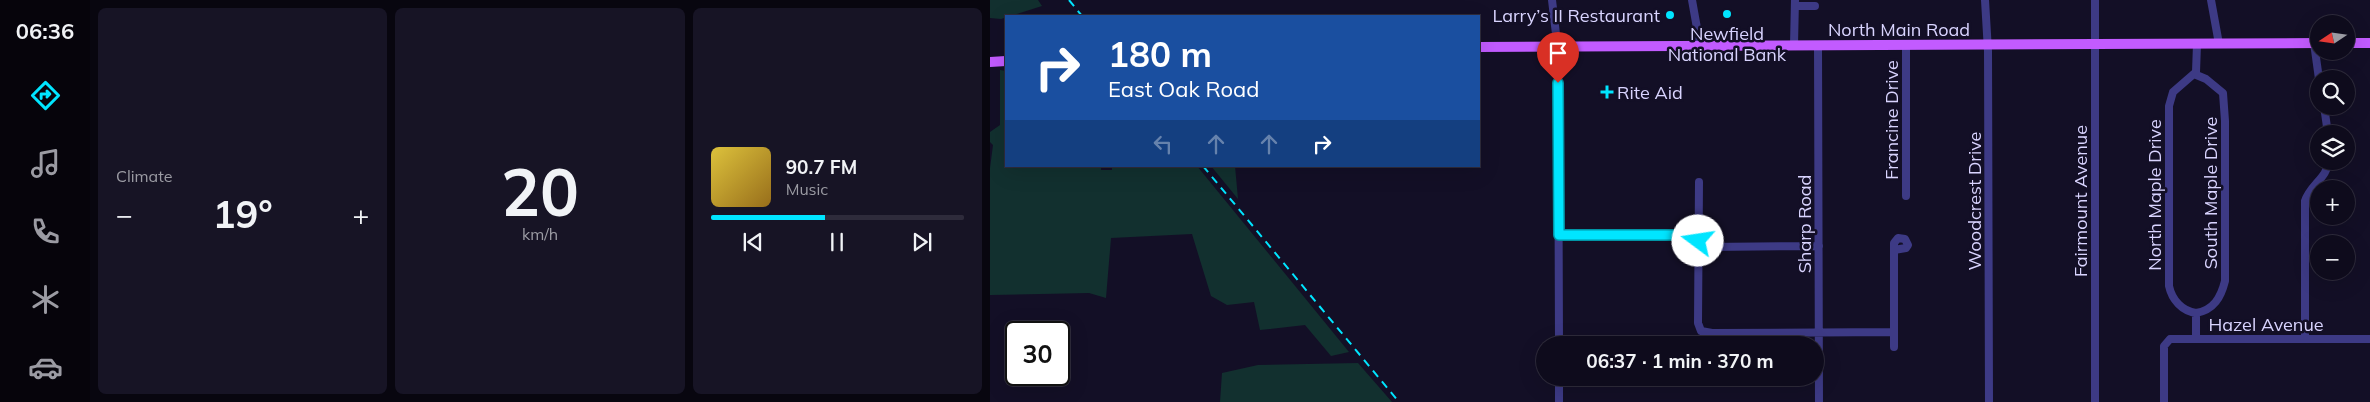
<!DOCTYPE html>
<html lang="en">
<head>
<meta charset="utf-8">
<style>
	body { margin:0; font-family:Mulish,sans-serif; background:#171425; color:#f1f3f6; height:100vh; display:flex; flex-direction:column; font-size:19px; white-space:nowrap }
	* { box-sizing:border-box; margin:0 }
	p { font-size:16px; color:#9b9ba3 }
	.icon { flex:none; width:28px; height:28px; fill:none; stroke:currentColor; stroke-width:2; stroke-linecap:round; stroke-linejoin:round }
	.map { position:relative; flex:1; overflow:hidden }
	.sheet { display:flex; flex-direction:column; gap:8px; padding:8px; background:#08060f; width:900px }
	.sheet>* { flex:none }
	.hud { position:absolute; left:15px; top:15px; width:475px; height:152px; border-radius:0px; box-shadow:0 5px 20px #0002,0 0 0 1px #2e2b3b; background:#1a4fa0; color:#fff; overflow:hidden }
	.needle { width:32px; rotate:257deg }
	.tools { position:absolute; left:1320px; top:15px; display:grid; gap:10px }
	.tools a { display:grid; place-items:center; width:45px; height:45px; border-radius:50%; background:#0e0b1c; box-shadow:0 5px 20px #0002,0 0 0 1px #2e2b3b; font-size:25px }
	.speed { position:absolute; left:15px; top:321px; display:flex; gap:10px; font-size:25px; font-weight:700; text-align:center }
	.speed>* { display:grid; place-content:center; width:65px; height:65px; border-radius:50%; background:#0e0b1c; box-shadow:0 5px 20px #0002,0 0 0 1px #2e2b3b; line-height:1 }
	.speed .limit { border:2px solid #111; border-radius:8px; background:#fff; color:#111 }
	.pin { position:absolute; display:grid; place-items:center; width:42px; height:42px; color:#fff; margin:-51px -21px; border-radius:50% 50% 50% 0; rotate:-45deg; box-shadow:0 0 5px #0007 }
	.pin .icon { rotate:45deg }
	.me { position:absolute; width:55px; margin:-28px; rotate:284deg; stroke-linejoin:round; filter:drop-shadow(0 0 4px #0008) }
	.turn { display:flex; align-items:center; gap:18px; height:105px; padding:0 20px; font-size:22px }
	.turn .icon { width:65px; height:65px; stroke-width:2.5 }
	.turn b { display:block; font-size:35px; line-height:42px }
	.lanes { display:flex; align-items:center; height:48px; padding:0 20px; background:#0003; justify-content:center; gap:25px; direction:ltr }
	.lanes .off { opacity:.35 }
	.big { font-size:38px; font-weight:700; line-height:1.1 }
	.sheet .tile { flex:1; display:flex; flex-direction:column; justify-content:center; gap:8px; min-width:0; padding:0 18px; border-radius:8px; background:#171425 }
	.sheet .dial { align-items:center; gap:0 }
	.dial b { font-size:65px; line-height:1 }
	.song { display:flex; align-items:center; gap:15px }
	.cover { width:60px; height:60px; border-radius:8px; background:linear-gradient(135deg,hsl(50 70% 55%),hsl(40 70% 35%)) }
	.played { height:5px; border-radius:2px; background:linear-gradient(90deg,#00e5ff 45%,#2e2b3b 45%) }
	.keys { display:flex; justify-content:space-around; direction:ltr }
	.heat { display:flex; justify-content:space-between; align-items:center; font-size:28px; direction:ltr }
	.sheet .tiles { flex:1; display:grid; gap:8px; grid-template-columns:repeat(3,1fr) }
	.trip { position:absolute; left:546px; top:336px; width:288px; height:50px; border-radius:25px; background:#0e0b1c; box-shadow:0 5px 20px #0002,0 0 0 1px #2e2b3b; font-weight:700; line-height:50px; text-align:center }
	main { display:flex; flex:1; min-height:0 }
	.dock { display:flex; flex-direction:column; width:90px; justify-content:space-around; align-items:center; background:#06040b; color:#9b9ba3 }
	.dock .icon { width:35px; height:35px }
	.dock .current { color:#00e5ff }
	.dock b { font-size:22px; color:#f1f3f6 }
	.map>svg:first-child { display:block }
</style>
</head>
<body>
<main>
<nav class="dock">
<b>06:36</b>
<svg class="icon current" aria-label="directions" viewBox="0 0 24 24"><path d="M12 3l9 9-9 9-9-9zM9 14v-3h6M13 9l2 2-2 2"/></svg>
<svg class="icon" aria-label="music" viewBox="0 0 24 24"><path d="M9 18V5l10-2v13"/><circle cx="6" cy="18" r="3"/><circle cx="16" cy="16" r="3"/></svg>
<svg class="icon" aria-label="phone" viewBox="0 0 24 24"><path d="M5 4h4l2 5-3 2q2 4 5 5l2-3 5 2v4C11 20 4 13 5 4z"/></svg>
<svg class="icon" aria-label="climate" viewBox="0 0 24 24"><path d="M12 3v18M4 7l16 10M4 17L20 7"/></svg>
<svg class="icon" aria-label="car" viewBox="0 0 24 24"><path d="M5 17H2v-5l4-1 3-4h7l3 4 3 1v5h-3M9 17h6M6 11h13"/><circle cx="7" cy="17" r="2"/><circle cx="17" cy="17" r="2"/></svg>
</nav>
<section class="sheet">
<div class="tiles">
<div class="tile"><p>Climate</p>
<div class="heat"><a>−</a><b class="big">19°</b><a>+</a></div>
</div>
<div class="tile dial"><b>20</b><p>km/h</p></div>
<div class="tile">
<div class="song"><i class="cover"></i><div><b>90.7 FM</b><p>Music</p></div></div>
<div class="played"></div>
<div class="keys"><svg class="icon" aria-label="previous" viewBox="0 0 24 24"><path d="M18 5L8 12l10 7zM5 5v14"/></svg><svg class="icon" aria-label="pause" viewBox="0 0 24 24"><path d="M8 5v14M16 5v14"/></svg><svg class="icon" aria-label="next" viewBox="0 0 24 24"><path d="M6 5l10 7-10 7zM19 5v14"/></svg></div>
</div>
</div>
</section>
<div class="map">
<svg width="1380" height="402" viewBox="0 0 1380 402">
	<rect width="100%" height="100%" fill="#130f26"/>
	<path fill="#12302f" d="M0 0H48L52 6 11 19 0 18Z
		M10 70 16 71V166H111V170H122V166H207L359 352 341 356 315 325 270 330 264 302 237 305 221 296 202 234 121 238 116 298 99 293 0 295V168L3 145 0 142V132L10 125Z
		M221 166H245L248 199Z
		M368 363 402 402H230L232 373 268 365Z"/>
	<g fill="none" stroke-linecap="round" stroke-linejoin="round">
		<path stroke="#3d3a85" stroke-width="8" d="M562 0 568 51 569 345
			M702 0 710 45
			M995 0 998 51 999 402
			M1105 0V402
			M1221 0 1229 44
			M805 6H825
			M1324 43 1329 79
			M804 45 805 0
			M828 45 829 402
			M1204 74 1216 79 1233 93 1235 121V281C1231 297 1224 310 1206 313
			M1334 106 1338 134
			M709 182 708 323 711 331 722 333 904 332
			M916 196V45
			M569 235H700L717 247 829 246
			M908 238 915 239 918 245 916 248 904 250V243Z
			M1206 313C1192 311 1182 300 1179 286V106L1183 92 1206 72 1207 44
			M1206 313V339
			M1315 339V201C1320 185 1337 178 1339 161
			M904 347V250
			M569 402V378
			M1174 402V346L1180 339H1380"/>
		<path stroke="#c25bff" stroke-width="10" d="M1356 43H1380
			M489 47 1329 43
			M0 62 16 61"/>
		<path stroke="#00e5ff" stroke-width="2" stroke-dasharray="8 6" stroke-linecap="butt" d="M79 0 92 16
			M213 166 409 402"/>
	</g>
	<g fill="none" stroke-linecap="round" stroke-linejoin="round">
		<g stroke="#0095a6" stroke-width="12">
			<path id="route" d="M568 83 569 235H700L708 241"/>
		</g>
		<use href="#route" stroke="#00e5ff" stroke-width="9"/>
	</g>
	<g fill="#00e5ff" stroke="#130f26" stroke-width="2">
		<circle cx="737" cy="14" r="5"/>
		<circle cx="680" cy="15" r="5"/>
		<path d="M614.5 84.5h5v5h5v5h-5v5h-5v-5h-5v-5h5z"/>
	</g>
	<g text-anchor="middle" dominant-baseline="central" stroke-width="5" stroke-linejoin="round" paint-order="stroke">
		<g font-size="18" fill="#d9d4ff" stroke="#130f26" text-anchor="end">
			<text x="670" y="15">Larry’s II Restaurant</text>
			<text x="737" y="33" text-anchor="middle">Newfield<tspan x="737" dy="21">National Bank</tspan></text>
			<text x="627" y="92" text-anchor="start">Rite Aid</text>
		</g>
		<g font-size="18" fill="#d9d4ff" stroke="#130f26">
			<text x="909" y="29">North Main Road</text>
			<text transform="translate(901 120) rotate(-90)">Francine Drive</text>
			<text transform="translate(1220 193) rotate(-90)">South Maple Drive</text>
			<text transform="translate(1164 195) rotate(-90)">North Maple Drive</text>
			<text transform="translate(984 201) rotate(-90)">Woodcrest Drive</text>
			<text transform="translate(1090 201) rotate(-90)">Fairmount Avenue</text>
			<text transform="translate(814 224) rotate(-90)">Sharp Road</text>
			<text x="1276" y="324">Hazel Avenue</text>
		</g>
	</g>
</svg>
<div class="tools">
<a><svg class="needle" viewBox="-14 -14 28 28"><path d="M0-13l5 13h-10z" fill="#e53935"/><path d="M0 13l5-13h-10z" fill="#9b9ba3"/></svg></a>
<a><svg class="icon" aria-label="search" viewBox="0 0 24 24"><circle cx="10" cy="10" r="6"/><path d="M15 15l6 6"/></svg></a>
<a><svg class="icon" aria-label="layers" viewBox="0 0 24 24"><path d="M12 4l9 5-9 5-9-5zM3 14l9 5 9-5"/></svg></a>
<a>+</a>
<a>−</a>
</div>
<div class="speed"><div class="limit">30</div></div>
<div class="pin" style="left:568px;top:83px;background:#d93025"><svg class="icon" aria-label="arrive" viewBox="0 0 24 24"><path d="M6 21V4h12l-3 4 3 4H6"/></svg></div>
<svg class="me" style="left:708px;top:241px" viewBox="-20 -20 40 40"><circle r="19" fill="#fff"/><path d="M0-13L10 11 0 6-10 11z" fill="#00e5ff"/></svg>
<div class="trip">06:37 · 1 min · 370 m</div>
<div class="hud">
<div class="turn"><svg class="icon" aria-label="right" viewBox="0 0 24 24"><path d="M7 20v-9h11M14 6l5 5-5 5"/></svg><div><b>180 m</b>East Oak Road</div></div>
<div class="lanes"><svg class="icon off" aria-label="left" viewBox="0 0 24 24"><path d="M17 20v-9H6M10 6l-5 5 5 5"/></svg><svg class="icon off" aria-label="ahead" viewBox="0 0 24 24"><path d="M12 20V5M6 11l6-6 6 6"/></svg><svg class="icon off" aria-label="ahead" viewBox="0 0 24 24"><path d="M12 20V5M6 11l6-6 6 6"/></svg><svg class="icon" aria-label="right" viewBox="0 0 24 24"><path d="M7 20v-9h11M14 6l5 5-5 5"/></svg></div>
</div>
</div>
</main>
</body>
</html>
